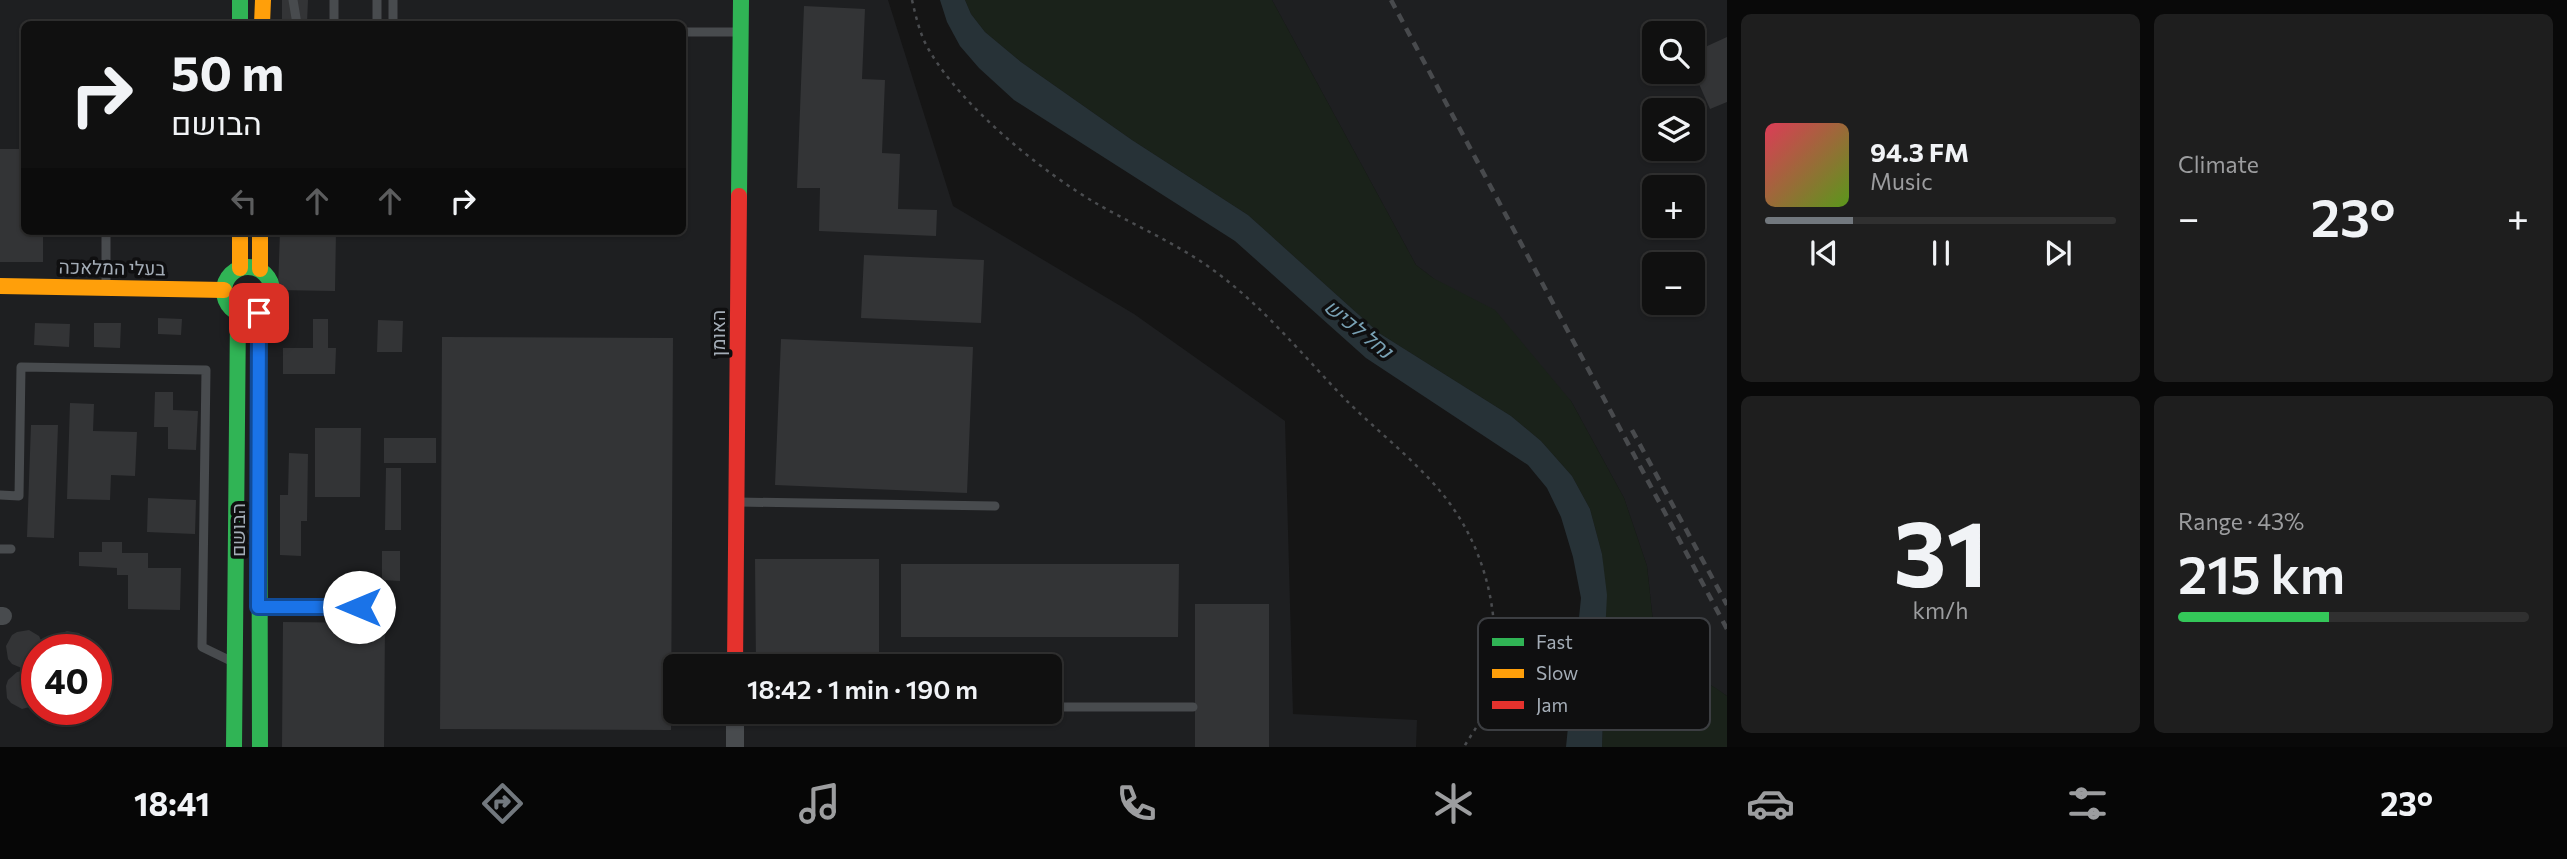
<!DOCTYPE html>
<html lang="en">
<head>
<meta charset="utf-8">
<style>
	body { margin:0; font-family:Commissioner,Heebo,sans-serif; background:#1e1e1e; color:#f1f3f6; height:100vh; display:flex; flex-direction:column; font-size:26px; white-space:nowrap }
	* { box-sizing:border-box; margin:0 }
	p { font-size:23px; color:#9c9d9f }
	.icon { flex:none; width:38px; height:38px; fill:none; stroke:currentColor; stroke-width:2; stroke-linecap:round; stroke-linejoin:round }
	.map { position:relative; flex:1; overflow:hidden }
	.side { display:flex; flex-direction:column; gap:14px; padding:14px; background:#090909; width:840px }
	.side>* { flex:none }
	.banner { position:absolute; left:21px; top:21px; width:665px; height:214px; border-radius:10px; box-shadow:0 2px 5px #0004,0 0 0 2px #303030; background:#101010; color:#f1f3f6; overflow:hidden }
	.fabs { position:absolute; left:1642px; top:21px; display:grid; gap:14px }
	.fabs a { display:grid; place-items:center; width:63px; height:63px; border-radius:10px; background:#101010; box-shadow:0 2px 5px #0004,0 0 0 2px #303030; font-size:35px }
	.speed { position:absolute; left:21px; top:634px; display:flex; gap:14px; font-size:35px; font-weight:700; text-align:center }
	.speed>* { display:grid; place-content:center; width:91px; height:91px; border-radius:50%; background:#101010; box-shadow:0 2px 5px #0004,0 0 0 2px #303030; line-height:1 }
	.speed .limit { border:10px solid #d22; background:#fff; color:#111 }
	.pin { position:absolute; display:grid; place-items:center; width:60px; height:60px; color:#fff; margin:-30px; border-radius:14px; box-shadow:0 4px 10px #0006 }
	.me { position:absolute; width:77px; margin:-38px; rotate:270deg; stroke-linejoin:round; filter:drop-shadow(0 0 5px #0008) }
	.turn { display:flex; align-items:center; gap:24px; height:147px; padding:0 35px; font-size:32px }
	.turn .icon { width:91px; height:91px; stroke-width:2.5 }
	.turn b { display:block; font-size:49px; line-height:60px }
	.lanes { display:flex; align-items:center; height:66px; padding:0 35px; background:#0003; justify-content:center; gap:35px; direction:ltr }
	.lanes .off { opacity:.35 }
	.big { font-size:52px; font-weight:600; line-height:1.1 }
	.side .card { flex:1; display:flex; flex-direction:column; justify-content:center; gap:10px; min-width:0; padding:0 24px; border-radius:10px; background:#1e1e1e }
	.side .dial { align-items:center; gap:0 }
	.dial b { font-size:91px; line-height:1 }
	.song { display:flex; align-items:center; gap:21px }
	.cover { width:84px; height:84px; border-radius:10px; background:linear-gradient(135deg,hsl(350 70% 55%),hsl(90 70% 35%)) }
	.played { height:7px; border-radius:4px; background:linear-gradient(90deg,#72787e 25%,#303030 25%) }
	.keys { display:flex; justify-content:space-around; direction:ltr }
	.heat { display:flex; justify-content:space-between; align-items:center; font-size:38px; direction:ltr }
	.charge { height:10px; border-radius:5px; background:linear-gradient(90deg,#34c759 43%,#303030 0) }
	.side .tiles { flex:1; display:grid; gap:14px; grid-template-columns:repeat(2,1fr) }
	.trip { position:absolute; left:663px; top:654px; width:399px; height:70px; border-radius:10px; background:#101010; box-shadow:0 2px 5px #0004,0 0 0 2px #303030; font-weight:600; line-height:70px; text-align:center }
	.dock { display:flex; height:112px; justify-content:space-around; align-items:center; background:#060606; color:#9c9d9f }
	.dock .icon { width:49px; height:49px }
	.dock .selected { color:#72787e }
	.dock b { font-size:32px; color:#f1f3f6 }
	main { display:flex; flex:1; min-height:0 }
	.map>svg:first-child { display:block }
</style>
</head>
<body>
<main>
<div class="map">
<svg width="1727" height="747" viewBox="0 0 1727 747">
	<rect width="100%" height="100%" fill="#151515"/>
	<path fill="#1e1f21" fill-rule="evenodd" d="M0 0H888L953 206 1134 314 1285 421 1293 714 1417 720 1416 747H0ZM24 24H682V231H24ZM37 649H96V709H37ZM676 667H1050V712H676Z
		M1272 0H1727V696L1712 686 1671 672 1662 662 1656 650 1647 566 1624 498 1571 401 1433 278 1416 265ZM1654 33H1692V72H1654ZM1654 110H1692V149H1654ZM1654 187H1692V226H1654ZM1654 264H1692V303H1654Z"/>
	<path fill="#1a221a" d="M965 0H1272L1416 265 1433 278 1495 310 1571 401 1624 498 1647 566 1656 650C1670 682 1686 674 1712 686 1717 688 1722 693 1727 696V747H1602L1603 716 1598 678 1605 634 1602 554 1590 509 1572 476 1541 441 1511 416 1379 333 1248 215 1132 140 1021 62 985 32 971 14Z"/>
	<path fill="#273237" d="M940 0H965L971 14 985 32 1021 62 1132 140 1248 215 1379 333 1511 416 1541 441 1572 476 1590 509 1602 554 1607 595 1605 634 1598 678 1603 716 1602 747H1566L1581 598 1573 557 1561 517 1547 488 1528 465 1366 358 1235 241 1014 100 979 68 960 46 947 22Z"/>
	<path fill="#333436" d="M282 0H308L307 23H282Z
		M804 6 865 9 862 79 885 80 882 153 900 154 898 209 937 210 936 236 819 231 820 188H797Z
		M1727 37V102L1710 109 1692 68V53Z
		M0 149H24V231H43V262H0Z
		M280 231H336L335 291 278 290Z
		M864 255 984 260 981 323 861 318Z
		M158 318 182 319 181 335 158 334Z
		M313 319H328V348H336L335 374H283V348H313Z
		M378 320 403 321 402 352H377Z
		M35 323 70 324 69 347 34 345Z
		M94 323H121L120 348 94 347Z
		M442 337 673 338 671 730 440 729Z
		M781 339 973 347 967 493 775 485Z
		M155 392H173V410L198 411 196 450 168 449V427H154Z
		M70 403 94 404 93 431 137 432 135 476 111 475 110 500 67 499Z
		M31 425H58L54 538 27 537Z
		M315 428H361L360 497H315Z
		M384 438H436V463H384Z
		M289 453 308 454 307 521H301V556L280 555V495H288Z
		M386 468H401V530H385Z
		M148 498 196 500 195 534 147 532Z
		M102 542H122V553H148V568H181L180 610 128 609V575H117V568L79 566V552H102Z
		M382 551H400V581L382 580Z
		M755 559H879V665L756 666Z
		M901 564H1179L1178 637H901Z
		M1195 604H1269V747H1195Z
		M283 622 385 623 384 747H282Z
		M29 630 39 636 45 649H37V665L24 669 12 664 8 659 6 646 12 635 17 632Z
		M67 631 79 633 84 637 89 649H50L55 636Z
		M29 670 37 674V705L22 709 11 703 7 698 6 686 8 680 17 672Z"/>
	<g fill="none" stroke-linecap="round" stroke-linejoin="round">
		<path stroke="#4a4c4f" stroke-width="2.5" stroke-dasharray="3.5 5" stroke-linecap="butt" d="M912 0C916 17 920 35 929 50 962 107 1042 172 1099 205 1136 226 1175 243 1209 267 1259 302 1300 352 1342 396 1378 433 1424 466 1453 508 1490 561 1504 632 1488 695 1486 703 1484 712 1480 720 1476 729 1469 738 1464 747"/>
		<path stroke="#484b4e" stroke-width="9" d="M293 0 297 24
			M334 0V24
			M377 0V24
			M393 24V0
			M682 32H740
			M106 285V231
			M0 495 19 496 21 367 206 370 202 647 233 662
			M738 502 995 506
			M0 549H11
			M1050 707H1193"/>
		<path stroke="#484b4e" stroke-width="18" d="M0 616H3
			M735 747V712"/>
		<path stroke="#30b455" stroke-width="16" d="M240 0V24
			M739 196 741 0
			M224 291a24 24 0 1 1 48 0a24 24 0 1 1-48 0Z
			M259 313 260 747
			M258 607H384
			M234 747 238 313"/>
		<path stroke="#ff9f0a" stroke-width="16" d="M262 24 263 0
			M240 231V268
			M260 231V269
			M0 286 224 290"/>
		<path stroke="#e5322d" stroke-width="16" d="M735 667 739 196"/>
		<path stroke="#484a4d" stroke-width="4.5" stroke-dasharray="9 7" stroke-linecap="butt" d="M1391 0 1727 629
			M1632 430 1727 605"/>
	</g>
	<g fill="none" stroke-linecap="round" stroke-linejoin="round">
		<g stroke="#114b97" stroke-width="18">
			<path id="route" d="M259 313 258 607H359"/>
		</g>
		<use href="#route" stroke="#1a73e8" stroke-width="12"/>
	</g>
	<g text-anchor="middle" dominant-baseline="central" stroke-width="7" stroke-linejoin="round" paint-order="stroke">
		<g font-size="19" fill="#a4adb7" stroke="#0f0f10">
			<text transform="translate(112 267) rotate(1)">בעלי המלאכה</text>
			<text transform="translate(717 333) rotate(-90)">האומן</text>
			<text transform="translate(237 530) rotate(-90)">הבושם</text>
		</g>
		<g font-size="21" font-style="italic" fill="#79a1b4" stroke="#0f0f10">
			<text transform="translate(1359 328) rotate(39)">נחל לכיש</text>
		</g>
	</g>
	<rect x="1478" y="618" width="232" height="112" rx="10" fill="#0f0f10" stroke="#3c3e42" stroke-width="2"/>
	<rect x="1492" y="638" width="32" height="8" fill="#30b455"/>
	<rect x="1492" y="669" width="32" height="9" fill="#ff9f0a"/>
	<rect x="1492" y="701" width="32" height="8" fill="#e5322d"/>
	<g font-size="19" fill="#a4adb7">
		<text x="1536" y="649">Fast</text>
		<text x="1536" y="680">Slow</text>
		<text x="1536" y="712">Jam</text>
	</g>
</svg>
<div class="fabs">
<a><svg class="icon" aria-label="search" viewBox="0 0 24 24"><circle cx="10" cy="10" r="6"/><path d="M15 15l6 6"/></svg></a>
<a><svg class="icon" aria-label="layers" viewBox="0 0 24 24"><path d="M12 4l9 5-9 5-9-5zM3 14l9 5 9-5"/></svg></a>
<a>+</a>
<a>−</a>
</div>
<div class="speed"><div class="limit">40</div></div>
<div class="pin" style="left:259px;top:313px;background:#d93025"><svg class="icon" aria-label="arrive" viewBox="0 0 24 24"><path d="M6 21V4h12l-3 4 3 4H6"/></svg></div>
<svg class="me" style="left:359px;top:607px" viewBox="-20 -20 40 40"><circle r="19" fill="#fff"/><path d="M0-13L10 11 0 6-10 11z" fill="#1a73e8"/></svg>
<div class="trip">18:42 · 1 min · 190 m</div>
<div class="banner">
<div class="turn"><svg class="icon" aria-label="right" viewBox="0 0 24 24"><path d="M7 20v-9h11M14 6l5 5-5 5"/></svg><div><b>50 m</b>הבושם</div></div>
<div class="lanes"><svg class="icon off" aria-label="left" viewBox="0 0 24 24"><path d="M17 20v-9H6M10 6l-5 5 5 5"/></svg><svg class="icon off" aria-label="ahead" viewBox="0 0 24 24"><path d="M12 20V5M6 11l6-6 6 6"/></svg><svg class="icon off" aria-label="ahead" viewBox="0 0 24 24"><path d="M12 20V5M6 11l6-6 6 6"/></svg><svg class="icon" aria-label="right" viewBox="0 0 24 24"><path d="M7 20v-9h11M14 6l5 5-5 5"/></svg></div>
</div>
</div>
<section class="side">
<div class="tiles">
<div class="card">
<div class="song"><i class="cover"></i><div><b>94.3 FM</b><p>Music</p></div></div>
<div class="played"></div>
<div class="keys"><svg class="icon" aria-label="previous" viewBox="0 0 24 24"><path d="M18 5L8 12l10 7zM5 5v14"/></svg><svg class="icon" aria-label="pause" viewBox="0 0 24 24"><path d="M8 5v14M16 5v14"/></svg><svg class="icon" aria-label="next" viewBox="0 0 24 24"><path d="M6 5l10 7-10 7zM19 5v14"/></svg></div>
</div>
<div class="card"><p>Climate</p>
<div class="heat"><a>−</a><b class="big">23°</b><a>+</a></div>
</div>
<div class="card dial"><b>31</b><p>km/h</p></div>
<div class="card"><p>Range · 43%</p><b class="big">215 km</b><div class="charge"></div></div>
</div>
</section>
</main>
<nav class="dock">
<b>18:41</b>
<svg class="icon selected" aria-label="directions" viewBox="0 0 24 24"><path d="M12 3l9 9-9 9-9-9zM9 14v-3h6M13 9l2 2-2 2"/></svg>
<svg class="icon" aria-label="music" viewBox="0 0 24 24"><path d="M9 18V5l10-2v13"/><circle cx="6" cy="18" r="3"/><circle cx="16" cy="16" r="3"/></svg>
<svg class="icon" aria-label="phone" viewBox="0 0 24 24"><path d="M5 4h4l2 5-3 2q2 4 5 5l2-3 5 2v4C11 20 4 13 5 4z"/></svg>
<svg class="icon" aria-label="climate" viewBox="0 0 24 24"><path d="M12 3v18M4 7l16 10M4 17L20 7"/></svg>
<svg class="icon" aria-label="car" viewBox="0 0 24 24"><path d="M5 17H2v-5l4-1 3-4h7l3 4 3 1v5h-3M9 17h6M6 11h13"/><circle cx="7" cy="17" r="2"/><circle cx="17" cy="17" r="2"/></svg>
<svg class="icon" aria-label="filters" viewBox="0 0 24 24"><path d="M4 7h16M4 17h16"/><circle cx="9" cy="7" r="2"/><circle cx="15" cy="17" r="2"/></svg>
<b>23°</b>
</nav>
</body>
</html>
